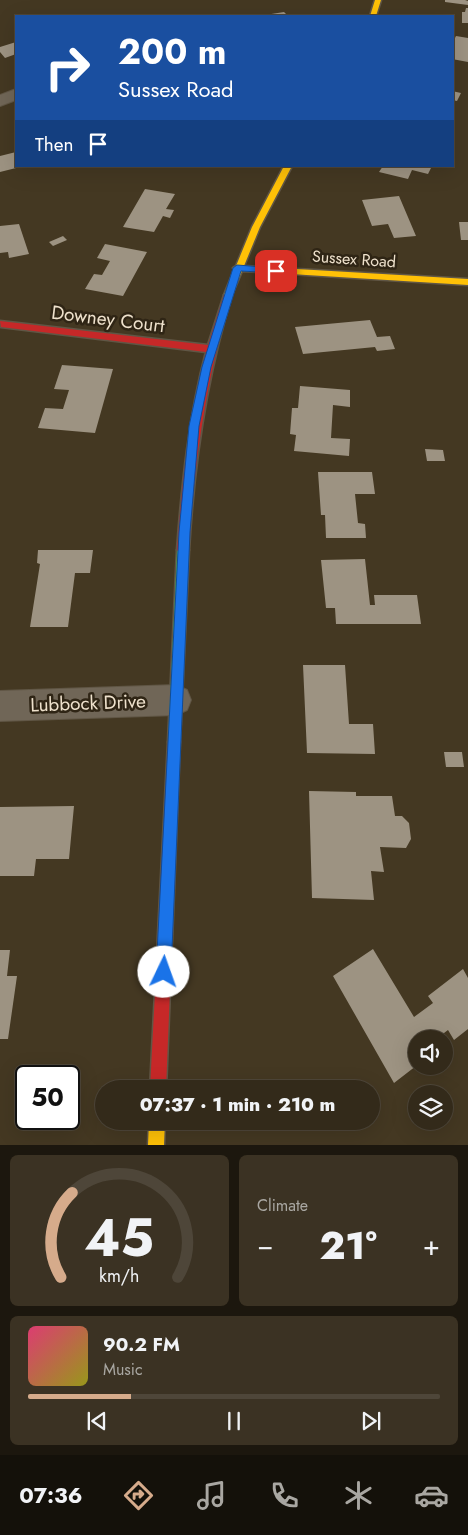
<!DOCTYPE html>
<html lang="en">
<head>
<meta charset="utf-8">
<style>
	body { margin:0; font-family:Jost,sans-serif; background:#3b3223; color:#f1f3f6; height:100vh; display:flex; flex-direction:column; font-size:19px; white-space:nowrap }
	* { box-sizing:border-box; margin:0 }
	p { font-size:16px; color:#a9a7a2 }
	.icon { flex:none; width:28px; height:28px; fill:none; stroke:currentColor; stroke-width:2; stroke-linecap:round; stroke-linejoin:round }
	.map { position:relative; height:1145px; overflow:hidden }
	.panel { display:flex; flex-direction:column; gap:10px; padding:10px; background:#1c170e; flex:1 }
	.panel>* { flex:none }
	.guide { position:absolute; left:15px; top:15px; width:439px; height:152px; border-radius:0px; box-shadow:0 5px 20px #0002,0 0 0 1px #4e4639; background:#1a4fa0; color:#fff; overflow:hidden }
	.tools { position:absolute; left:408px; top:1030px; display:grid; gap:10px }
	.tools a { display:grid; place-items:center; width:45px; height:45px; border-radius:50%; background:#332a1a; box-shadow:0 5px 20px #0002,0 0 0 1px #4e4639; font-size:25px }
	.speed { position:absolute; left:15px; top:1065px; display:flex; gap:10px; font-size:25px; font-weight:700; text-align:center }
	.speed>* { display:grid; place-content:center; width:65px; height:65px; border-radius:50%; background:#332a1a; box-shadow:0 5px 20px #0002,0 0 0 1px #4e4639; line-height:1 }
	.speed .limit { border:2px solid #111; border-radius:8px; background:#fff; color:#111 }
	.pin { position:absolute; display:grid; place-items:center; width:42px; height:42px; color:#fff; margin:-21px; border-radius:10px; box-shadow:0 2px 8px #0006 }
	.me { position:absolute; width:55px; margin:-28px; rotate:3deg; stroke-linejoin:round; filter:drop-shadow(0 0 4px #0008) }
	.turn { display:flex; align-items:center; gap:18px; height:105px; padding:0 20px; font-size:22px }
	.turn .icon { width:65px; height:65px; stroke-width:2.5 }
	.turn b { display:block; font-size:35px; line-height:42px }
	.then { display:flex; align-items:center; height:48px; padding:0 20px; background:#0003; gap:10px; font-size:19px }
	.big { font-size:38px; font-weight:800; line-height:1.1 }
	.panel .card { flex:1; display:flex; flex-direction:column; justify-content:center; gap:8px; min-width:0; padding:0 18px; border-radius:8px; background:#3b3223 }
	.panel .dial { align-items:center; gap:0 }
	.dial svg { height:130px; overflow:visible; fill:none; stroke:#4e4639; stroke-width:7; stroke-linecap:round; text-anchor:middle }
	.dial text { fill:#f1f3f6; stroke:none }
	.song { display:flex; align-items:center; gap:15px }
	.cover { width:60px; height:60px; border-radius:8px; background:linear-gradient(135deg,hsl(340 70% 55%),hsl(60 70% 35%)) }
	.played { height:5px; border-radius:2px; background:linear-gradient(90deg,#d6ab8b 25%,#4e4639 25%) }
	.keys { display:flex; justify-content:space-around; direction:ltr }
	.heat { display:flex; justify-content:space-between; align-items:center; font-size:28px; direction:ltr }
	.panel .tiles { flex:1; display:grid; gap:10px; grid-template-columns:1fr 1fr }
	.card:last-child { grid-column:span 2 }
	.trip { position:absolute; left:95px; top:1080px; width:285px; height:50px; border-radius:25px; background:#332a1a; box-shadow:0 5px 20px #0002,0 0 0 1px #4e4639; font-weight:800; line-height:50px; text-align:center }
	.dock { display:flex; height:80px; justify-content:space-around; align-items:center; background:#14110a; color:#a9a7a2 }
	.dock .icon { width:35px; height:35px }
	.dock .active { color:#d6ab8b }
	.dock b { font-size:22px; color:#f1f3f6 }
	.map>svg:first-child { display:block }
</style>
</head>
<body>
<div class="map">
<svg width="468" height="1145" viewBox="0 0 468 1145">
	<rect width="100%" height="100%" fill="#443822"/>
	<path fill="#9d9382" d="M445 0H465L468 1V5L445 2Z
		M466 8H468V23H462V12H465Z
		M284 12 288 16H265V15Z
		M456 36 468 38V62L452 59V44Z
		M16 42V54L5 58 0 52V47Z
		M452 91 461 93 457 101 452 100Z
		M16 152V168L0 172V156Z
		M383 166H432L428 174 412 170 408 179 379 172Z
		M145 189 175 194 166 209 174 210 170 218 163 216 154 232 123 227Z
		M399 196 416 236 394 238 388 224 372 226 362 200Z
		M459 222H468V240H461Z
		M19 224 29 254 9 258 8 252 0 253V226Z
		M63 236 67 240 53 246 49 242Z
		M105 244 147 252 123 296 85 289 94 274 102 275 110 261 97 258Z
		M370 320 377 337 390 336 395 349 377 351 375 347 303 354 295 327Z
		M62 365 113 369 95 433 38 428 45 408 63 409 69 390 54 389Z
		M300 386 350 390V407L333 405 331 438 350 439 349 456 294 451 296 435 290 434 292 408H298Z
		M425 449 443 450 445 461H427Z
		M318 472H372L375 494H355L358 523 365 524 366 538H326L325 515H321Z
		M38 550H93L90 573H75L68 627H30L40 564 37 563Z
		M365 559 370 605H375L374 595H417L421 624H336L335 608H326L321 560Z
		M303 665H345L349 724H373L375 754 307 753Z
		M444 752H462L464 767H446Z
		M309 791 356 792V796H392L395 816H402L409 823 411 839 406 848 380 847 384 872 371 871 374 900 312 898Z
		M74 806 69 859H36L34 876H0V807Z
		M373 949 414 1017 433 1003 428 996 463 969 468 978V1029L454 1040 448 1030 436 1039H416V1066L394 1083 333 976Z
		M0 950H10L7 976H17L8 1039H0Z"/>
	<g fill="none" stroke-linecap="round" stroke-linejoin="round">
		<g stroke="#605645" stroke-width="2">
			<path id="street" d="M16 89V100L0 106V95Z
				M176 685 187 690 191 700 187 710 176 715 0 721V691Z"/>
		</g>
		<g stroke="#605645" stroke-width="3">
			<path id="fast" d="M183 545 187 547 189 550 180 742 179 746 174 748 169 746 168 742 177 550 179 547Z"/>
		</g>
		<g stroke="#605645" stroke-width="3">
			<path id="slow" d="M375 0H381L376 16H370Z
				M284 166H292L260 227 244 266 468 279V285L242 271 231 297H225L224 295 234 270 233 268 236 266 252 227Z
				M149 1121H165L164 1145H148Z"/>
		</g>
		<g stroke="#605645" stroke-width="3">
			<path id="jam" d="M228 292 232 295C206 378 194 463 189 550L187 553H179L177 550C182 483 189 416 206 352L1 327 0 321 208 345 224 295Z
				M174 736 179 738 180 742 166 1089H150L168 742 169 738Z"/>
		</g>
		<use href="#street" fill="#706657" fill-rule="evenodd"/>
		<use href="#fast" fill="#4caf50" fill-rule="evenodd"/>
		<use href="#slow" fill="#ffc107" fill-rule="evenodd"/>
		<use href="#jam" fill="#c62828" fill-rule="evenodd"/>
	</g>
	<path fill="#1a73e8" stroke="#114b97" d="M237 265 276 268 280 271 276 273 241 271 211 367 199 426 190 532 171 972 169 978 164 980 158 978 156 972 179 532 189 426 202 367 233 268Z"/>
	<g text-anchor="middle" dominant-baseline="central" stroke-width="5" stroke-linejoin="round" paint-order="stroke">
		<g font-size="16" fill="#eee1cc" stroke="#2f2515">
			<text transform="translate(354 259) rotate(4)">Sussex Road</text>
		</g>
		<g font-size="19" fill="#eee1cc" stroke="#2f2515">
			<text transform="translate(108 319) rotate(7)">Downey Court</text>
			<text transform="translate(88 703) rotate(-2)">Lubbock Drive</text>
		</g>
	</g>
</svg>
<div class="tools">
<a><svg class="icon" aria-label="sound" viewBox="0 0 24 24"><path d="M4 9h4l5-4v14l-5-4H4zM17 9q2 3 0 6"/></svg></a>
<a><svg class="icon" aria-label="layers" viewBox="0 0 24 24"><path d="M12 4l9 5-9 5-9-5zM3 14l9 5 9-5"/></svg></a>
</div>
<div class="speed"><div class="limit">50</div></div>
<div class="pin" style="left:276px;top:271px;background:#d93025"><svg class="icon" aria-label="arrive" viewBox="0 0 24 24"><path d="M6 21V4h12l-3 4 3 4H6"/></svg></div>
<svg class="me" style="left:164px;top:972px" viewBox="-20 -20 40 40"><circle r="19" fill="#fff"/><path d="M0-13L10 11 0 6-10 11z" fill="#1a73e8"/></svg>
<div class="trip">07:37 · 1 min · 210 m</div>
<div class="guide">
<div class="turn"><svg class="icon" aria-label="right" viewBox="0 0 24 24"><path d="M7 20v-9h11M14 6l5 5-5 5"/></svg><div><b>200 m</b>Sussex Road</div></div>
<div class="then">Then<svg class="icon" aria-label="arrive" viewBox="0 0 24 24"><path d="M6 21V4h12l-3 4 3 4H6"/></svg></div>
</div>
</div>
<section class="panel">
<div class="tiles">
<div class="card dial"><svg viewBox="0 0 100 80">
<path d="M14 69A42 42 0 1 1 86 69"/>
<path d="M14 69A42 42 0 0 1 21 17" stroke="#d6ab8b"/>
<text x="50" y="56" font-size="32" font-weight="700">45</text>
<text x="50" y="72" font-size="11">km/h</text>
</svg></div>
<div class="card"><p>Climate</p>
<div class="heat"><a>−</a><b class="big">21°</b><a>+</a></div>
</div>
<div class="card">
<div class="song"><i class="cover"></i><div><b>90.2 FM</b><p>Music</p></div></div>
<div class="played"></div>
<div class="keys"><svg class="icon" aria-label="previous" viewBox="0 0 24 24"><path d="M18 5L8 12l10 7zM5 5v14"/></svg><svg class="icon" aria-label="pause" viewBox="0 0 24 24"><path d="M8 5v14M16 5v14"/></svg><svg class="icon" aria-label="next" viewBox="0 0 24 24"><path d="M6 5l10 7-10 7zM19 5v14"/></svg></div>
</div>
</div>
</section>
<nav class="dock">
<b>07:36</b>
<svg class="icon active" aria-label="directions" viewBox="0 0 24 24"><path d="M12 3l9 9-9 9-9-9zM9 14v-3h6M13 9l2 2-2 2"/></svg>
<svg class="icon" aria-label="music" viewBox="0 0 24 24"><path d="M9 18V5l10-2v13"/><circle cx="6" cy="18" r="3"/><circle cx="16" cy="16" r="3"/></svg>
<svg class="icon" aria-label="phone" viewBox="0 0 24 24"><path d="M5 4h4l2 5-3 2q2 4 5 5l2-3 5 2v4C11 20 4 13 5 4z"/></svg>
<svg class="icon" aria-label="climate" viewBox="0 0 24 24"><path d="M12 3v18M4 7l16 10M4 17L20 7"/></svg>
<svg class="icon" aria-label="car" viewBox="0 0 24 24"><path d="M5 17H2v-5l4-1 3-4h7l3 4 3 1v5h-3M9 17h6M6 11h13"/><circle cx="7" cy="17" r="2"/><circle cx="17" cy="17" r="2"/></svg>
</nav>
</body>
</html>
